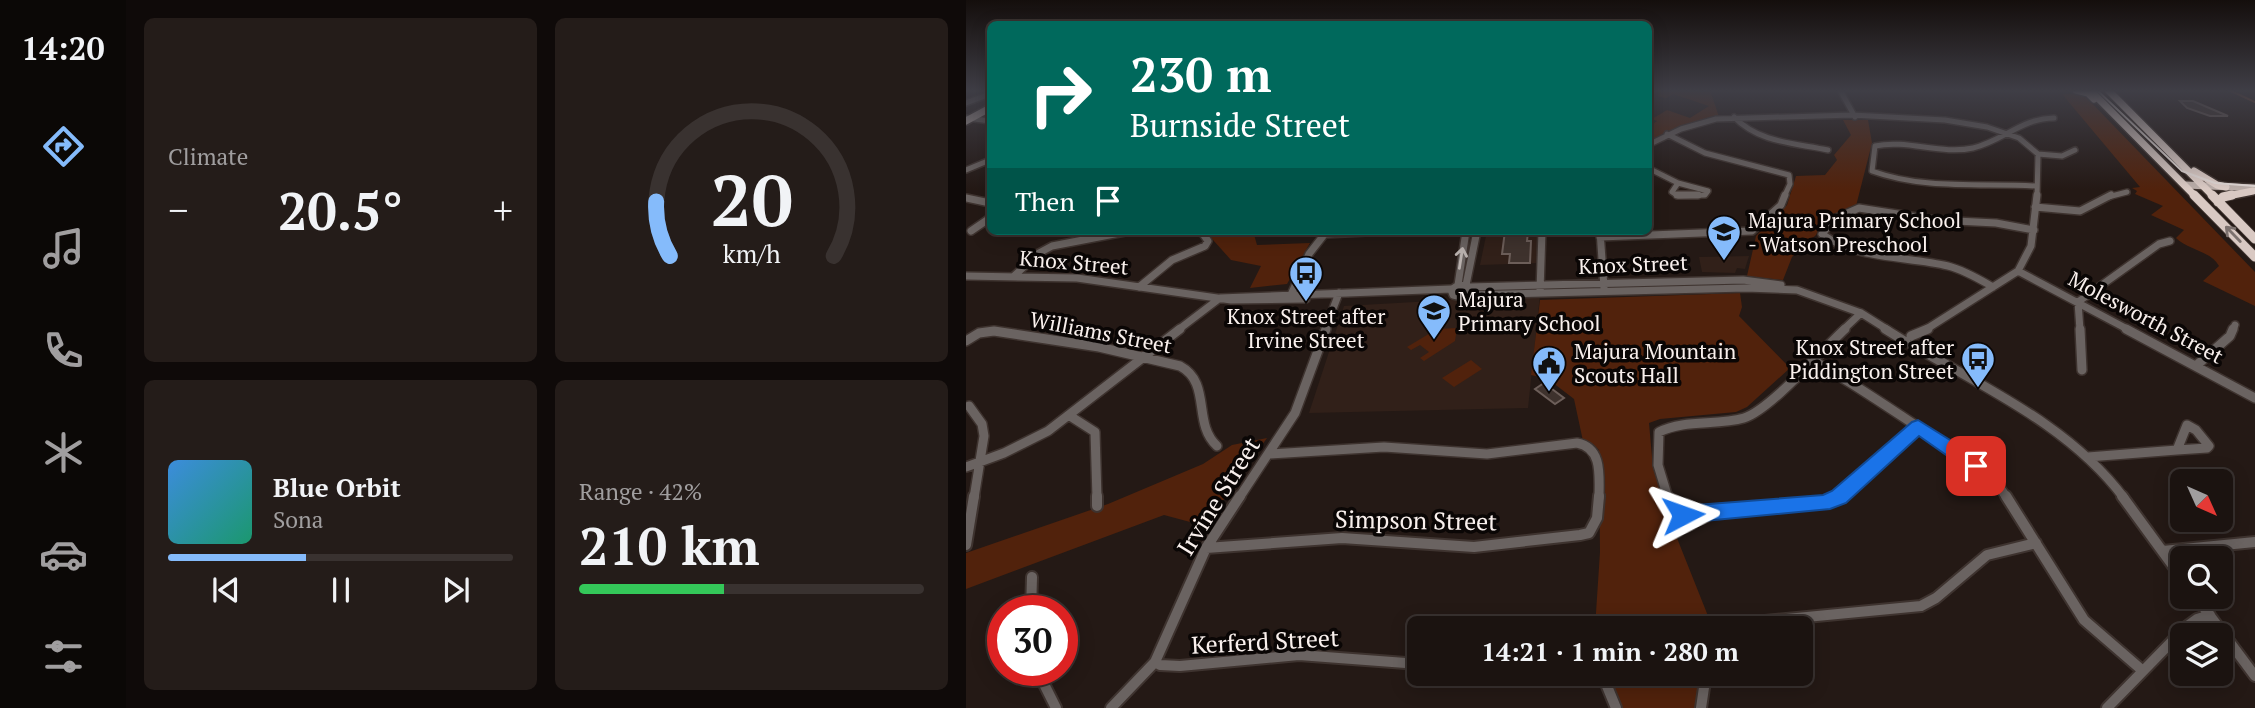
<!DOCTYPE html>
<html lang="en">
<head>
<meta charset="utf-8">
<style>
	body { margin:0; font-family:"PT Serif",serif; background:#241c19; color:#f1f3f6; height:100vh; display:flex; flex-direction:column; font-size:26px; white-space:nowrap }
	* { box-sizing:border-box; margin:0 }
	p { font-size:23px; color:#a09e9f }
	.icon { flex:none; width:38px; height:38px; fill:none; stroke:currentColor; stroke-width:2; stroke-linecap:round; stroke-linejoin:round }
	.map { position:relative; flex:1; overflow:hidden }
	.drawer { display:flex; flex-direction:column; gap:18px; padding:18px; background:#0f0a09; width:840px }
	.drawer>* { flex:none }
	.hud { position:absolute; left:21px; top:21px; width:665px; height:214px; border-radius:10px; box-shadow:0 4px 18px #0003,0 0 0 2px #393230; background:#00695c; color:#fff; overflow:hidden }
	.needle { width:46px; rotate:135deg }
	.controls { position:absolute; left:1204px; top:469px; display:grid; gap:14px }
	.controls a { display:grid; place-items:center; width:63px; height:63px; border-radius:10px; background:#1b1310; box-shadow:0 4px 18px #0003,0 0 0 2px #393230; font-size:35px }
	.speed { position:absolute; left:21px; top:595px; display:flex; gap:14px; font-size:35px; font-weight:700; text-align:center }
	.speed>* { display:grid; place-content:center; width:91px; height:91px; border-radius:50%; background:#1b1310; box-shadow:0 4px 18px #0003,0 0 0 2px #393230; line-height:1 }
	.speed .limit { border:10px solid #d22; background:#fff; color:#111 }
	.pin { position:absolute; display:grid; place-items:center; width:60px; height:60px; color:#fff; margin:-30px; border-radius:14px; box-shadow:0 4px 10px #0006 }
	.me { position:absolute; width:77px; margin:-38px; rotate:86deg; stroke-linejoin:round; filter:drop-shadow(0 0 5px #0008) }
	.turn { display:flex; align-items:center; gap:24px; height:147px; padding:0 28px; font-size:32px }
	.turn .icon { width:91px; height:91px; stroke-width:2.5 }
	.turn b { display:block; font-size:49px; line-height:60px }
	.then { display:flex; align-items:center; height:66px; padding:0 28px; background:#0003; gap:14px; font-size:26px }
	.big { font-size:52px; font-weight:700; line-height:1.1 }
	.drawer .tile { flex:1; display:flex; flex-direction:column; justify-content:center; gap:10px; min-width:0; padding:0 24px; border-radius:10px; background:#241c19 }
	.drawer .dial { align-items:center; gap:0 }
	.dial svg { height:182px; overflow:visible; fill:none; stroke:#393230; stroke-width:7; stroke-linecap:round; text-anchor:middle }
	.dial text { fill:#f1f3f6; stroke:none }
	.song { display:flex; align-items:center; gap:21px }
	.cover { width:84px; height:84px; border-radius:10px; background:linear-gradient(135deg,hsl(210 70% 55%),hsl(160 70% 35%)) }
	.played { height:7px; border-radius:4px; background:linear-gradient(90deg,#85bbfb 40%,#393230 40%) }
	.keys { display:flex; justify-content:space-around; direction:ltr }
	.heat { display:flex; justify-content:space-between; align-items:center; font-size:38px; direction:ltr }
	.charge { height:10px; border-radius:5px; background:linear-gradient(90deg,#34c759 42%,#393230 0) }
	.drawer .tiles { flex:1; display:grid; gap:18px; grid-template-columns:repeat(2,1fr) }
	.trip { position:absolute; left:441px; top:616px; width:406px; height:70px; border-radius:10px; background:#1b1310; box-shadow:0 4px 18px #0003,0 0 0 2px #393230; font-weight:700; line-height:70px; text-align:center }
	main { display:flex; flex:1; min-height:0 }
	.menu { display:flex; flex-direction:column; width:126px; justify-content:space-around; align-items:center; background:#0b0806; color:#a09e9f }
	.menu .icon { width:49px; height:49px }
	.menu .current { color:#85bbfb }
	.menu b { font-size:32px; color:#f1f3f6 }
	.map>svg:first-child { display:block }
</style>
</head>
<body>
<main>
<nav class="menu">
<b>14:20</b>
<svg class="icon current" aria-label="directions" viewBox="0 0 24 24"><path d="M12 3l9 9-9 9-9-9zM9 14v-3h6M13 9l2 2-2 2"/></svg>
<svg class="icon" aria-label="music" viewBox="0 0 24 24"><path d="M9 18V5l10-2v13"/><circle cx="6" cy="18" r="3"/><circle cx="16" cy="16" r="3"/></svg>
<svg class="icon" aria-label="phone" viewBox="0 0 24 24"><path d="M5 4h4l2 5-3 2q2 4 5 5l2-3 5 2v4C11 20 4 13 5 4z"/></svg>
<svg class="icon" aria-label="climate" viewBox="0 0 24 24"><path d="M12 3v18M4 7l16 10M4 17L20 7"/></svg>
<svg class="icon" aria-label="car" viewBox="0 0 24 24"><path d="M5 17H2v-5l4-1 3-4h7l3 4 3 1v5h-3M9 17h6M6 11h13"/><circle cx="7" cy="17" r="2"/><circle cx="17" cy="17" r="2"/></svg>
<svg class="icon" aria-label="filters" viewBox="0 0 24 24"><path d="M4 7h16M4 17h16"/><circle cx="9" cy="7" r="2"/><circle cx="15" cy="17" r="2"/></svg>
</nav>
<section class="drawer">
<div class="tiles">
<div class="tile"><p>Climate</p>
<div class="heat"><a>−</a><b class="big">20.5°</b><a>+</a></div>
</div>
<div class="tile dial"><svg viewBox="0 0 100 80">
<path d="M14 69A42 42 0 1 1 86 69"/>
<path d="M14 69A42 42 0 0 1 8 45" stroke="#85bbfb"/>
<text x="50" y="56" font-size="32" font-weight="700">20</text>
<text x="50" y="72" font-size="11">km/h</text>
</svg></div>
<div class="tile">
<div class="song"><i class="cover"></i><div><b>Blue Orbit</b><p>Sona</p></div></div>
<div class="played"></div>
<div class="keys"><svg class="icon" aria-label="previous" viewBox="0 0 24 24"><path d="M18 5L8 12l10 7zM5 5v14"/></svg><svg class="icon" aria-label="pause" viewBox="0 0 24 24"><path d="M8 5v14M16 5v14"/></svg><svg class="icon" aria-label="next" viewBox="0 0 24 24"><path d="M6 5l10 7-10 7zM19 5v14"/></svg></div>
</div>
<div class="tile"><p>Range · 42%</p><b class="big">210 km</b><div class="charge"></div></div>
</div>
</section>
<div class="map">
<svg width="1289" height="708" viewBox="0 0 1289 708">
	<rect width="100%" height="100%" fill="#241915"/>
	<path fill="#312019" d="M521 231H574L572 263 514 265Z
		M783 256 779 269 771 268 769 273 736 272 733 257Z
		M574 295 562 408 343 413 378 306Z"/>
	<path fill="#51220c" d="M695 90H744L753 117 704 130 683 142V127L691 121 686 119 701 110 724 118 743 106 707 94 700 98 692 96Z
		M1096 94H1117L1289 272V306L1237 281 1253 266C1245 251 1222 250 1210 238L1218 230 1185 215 1197 206 1169 194 1171 191 1166 188 1174 187Z
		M877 120H902L906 143 890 206 862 219 854 226 850 235 826 257 817 280 781 276 790 236 821 205 830 176 859 175 871 160 868 155 885 135Z
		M239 231H287L291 245 344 243 321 284 284 288 295 266 265 260Z
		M774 293 776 307 773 316 824 368 781 407 770 412 694 419 683 423 687 468 703 518 746 626 629 628 634 552 633 450 627 444 617 441 608 399 582 379 565 375 574 300Z
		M470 324H472V329L491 328 489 341 458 361 454 358 463 352 454 345 445 350 441 347 466 332 462 328Z
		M505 360 516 369 488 387 476 378Z
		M301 438 239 526 198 515 0 589V553L142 504 237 464 266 445Z
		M642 674H734L729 708H656Z"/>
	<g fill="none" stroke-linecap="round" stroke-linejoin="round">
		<path stroke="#934a2a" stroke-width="2" d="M1263 90 1289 102"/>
	</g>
	<path fill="#3e322d" stroke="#6c5e59" stroke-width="2" d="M1214 101H1227L1262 116H1244L1221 108Z
		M539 231 562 232 561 241H565L564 263H543L544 254H536Z
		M578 383 598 398 589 404 569 389Z"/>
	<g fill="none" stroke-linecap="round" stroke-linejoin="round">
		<g stroke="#3e332f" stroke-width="8">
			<path id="minor-far3" d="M874 90 889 117
				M0 103 24 94
				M768 117C793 143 829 143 862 150
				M1 118 24 121
				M701 134 739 153 823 175 824 184 818 197
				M682 145 715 129 750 119 886 115 979 120 1021 127 1053 138 1072 154 1071 197
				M1072 154 1096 156 1109 150
				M682 168 712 183
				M0 170 24 160
				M712 183 742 191 739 195 712 196 706 192Z
				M1070 186C1016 183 958 190 906 171L909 146C941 139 975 155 1007 148 1037 141 1056 118 1088 118
				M1142 197 1161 192"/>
		</g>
		<g stroke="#3e332f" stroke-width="10">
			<path id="minor-far2" d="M711 195H732
				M0 198 24 203
				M1069 207 1114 211 1145 195
				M5 231 24 218
				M634 231 638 288
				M358 234 421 231
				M634 237 786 231 815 205 819 195
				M1052 271 1163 330
				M0 276 111 278 265 300 340 299
				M48 276 73 253 86 246 164 231
				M492 285 500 231
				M492 285 502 286 503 293 496 297 487 295 485 290Z
				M500 285 511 231
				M173 287 206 260 239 246 242 241 235 231
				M503 287 777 280 815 285
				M1027 287C1013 279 998 270 982 266 942 256 890 260 856 234L868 219 893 208 970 220 1030 223 1068 230
				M574 291 576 231
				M501 295 780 288 831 290 895 313 922 330
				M324 297 343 254 361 231
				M212 330 254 298 485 289
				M359 330 373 293
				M877 330 895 313
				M959 330 1052 271 1065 246 1071 195
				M1114 330 1112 302 1193 244 1204 241
				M1267 330 1269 325"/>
		</g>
		<g stroke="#3e332f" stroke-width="12">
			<path id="minor-far1" d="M919 329 940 342
				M1114 329 1116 370
				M1160 329 1289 398
				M945 336 962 329
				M0 341 13 333 28 331 133 347 214 366C246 383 226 423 251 446
				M946 345C1021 389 1105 427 1158 498
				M846 360C886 382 923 408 961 433 989 452 1023 469 1041 498
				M1231 365 1264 336 1267 329
				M3 406 16 424 18 436 8 498
				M104 416 129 432 131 498
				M1221 425 1230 430 1243 446 1241 448 1211 450Z
				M303 454 418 447 521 454 611 443C637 448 633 476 633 498
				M1122 457 1211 450
				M0 467 38 453 82 431 214 329
				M273 498 329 413 360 329
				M702 498 692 465 693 432C719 419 750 426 778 418 804 410 856 350 879 329
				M870 498 952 427"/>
		</g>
		<g stroke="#3e332f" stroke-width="14">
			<path id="minor" d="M131 496V506
				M701 496 709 510 717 515 857 503 874 496
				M1040 496 1118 620 1177 671
				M1156 496 1216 578
				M0 545 8 496
				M240 548 376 538 508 547 614 535 623 533 631 518 633 496
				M1197 551 1289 542
				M1230 597 1289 676
				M65 611 66 577
				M749 628 757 625 955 606 970 598 1021 555 1070 543
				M189 662 194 665 214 666 333 655 453 664
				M71 670 90 708
				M636 674 650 708
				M145 708 189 662 240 548 274 496
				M735 708 740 674
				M1141 708 1220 627 1231 619 1244 615"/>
		</g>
		<g stroke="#3e332f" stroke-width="10">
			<path id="major" d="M0 121 24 108
				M1220 185 1289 188"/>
		</g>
		<g stroke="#3e332f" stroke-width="10">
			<path id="highway-far1" d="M1110 90 1122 93 1128 99
				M1124 90 1230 197
				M1142 90 1248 197
				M1228 171 1251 185 1260 187
				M1257 197 1287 191"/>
		</g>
		<g stroke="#3e332f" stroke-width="11">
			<path id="highway" d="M1228 195 1289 257
				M1246 195 1289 239
				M1252 202 1257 197 1266 195"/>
		</g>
		<use href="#minor-far3" stroke="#6a6361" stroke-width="5"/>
		<use href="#minor-far2" stroke="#6a6361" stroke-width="7"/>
		<use href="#minor-far1" stroke="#6a6361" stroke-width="9"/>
		<use href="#minor" stroke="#6a6361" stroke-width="10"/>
		<use href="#major" stroke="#b9aca7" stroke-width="7"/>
		<use href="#highway-far1" stroke="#d9c9c3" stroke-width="7"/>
		<use href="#highway" stroke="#d9c9c3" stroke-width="9"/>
		<path stroke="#ddd4d1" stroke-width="2" d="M1131 90 1216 171 1249 183 1289 186"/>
	</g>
	<defs><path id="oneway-shaft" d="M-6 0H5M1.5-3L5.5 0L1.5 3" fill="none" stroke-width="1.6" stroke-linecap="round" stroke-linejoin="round" transform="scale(1.75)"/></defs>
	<use stroke="#7c716e" href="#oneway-shaft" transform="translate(1267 234) rotate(-134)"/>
	<use stroke="#b9b1ae" href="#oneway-shaft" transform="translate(495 258) rotate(-81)"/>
	<linearGradient id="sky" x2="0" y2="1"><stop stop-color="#140e0c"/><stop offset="0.48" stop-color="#3f3e46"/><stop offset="1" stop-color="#3f3e46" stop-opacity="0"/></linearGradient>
	<rect width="1289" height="189" fill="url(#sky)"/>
	<path fill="#1a73e8" stroke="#114b97" stroke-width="2" d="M952 420 1016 460 1019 466 1016 471 1010 473 1003 471 953 436 880 503 864 509 717 523 710 521 707 515 710 509 717 506 857 495 866 491 946 422Z"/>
	<defs>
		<g id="school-pin" transform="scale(1.75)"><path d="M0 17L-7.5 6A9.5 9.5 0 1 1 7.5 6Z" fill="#85bbfb" stroke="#0a0605"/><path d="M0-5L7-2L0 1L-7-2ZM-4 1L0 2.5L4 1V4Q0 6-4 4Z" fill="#111"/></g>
		<g id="bus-pin" transform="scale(1.75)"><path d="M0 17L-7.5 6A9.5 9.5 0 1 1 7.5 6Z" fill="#85bbfb" stroke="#0a0605"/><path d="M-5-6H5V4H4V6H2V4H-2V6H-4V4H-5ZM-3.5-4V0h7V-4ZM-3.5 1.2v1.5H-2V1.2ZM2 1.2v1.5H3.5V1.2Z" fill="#111"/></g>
		<g id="civic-pin" transform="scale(1.75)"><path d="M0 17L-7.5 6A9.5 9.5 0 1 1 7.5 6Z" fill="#85bbfb" stroke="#0a0605"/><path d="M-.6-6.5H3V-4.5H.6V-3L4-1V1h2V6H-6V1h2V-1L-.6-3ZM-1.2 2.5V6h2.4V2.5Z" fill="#111"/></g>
	</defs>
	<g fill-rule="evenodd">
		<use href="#school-pin" x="758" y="232"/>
		<use href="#bus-pin" x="340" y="273"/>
		<use href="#school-pin" x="468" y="311"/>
		<use href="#bus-pin" x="1012" y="359"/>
		<use href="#civic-pin" x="583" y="363"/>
	</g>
	<g text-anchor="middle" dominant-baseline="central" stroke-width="7" stroke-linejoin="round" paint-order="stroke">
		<g font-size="21" fill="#f9f0ed" stroke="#0a0605" text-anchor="start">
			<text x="782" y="220">Majura Primary School<tspan x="782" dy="24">- Watson Preschool</tspan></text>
			<text x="492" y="299">Majura<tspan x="492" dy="24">Primary School</tspan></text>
			<text x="340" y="316" text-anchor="middle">Knox Street after<tspan x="340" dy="24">Irvine Street</tspan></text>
			<text x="988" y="347" text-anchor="end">Knox Street after<tspan x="988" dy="24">Piddington Street</tspan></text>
			<text x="608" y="351">Majura Mountain<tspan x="608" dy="24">Scouts Hall</tspan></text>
		</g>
		<g font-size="21" fill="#f9f0ed" stroke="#0a0605">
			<text transform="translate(108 262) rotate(5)">Knox Street</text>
			<text transform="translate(667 264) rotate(-2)">Knox Street</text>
			<text transform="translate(1180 317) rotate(28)">Molesworth Street</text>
			<text transform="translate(135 332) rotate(11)">Williams Street</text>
		</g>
		<g font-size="24" fill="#f9f0ed" stroke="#0a0605">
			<text transform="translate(252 496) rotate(-58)">Irvine Street</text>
			<text transform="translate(450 520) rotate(1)">Simpson Street</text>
			<text transform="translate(299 641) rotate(-3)">Kerferd Street</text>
		</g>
	</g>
</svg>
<div class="controls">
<a><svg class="needle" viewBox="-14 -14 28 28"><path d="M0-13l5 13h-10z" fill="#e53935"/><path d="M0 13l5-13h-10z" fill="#a09e9f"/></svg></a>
<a><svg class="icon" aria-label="search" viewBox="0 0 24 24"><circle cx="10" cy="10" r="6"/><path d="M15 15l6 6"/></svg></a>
<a><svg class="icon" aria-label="layers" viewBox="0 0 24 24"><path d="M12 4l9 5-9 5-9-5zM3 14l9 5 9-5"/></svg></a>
</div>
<div class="speed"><div class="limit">30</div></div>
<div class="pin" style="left:1010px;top:466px;background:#d93025"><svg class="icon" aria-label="arrive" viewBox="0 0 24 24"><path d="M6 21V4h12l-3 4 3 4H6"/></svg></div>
<svg class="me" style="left:717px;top:515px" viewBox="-20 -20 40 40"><path d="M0-17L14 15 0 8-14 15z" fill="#1a73e8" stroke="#fff" stroke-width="4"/></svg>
<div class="trip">14:21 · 1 min · 280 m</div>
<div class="hud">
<div class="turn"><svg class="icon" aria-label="right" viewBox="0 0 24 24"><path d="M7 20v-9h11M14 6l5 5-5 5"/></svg><div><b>230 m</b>Burnside Street</div></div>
<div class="then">Then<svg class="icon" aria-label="arrive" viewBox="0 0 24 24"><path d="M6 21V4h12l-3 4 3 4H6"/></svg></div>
</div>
</div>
</main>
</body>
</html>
